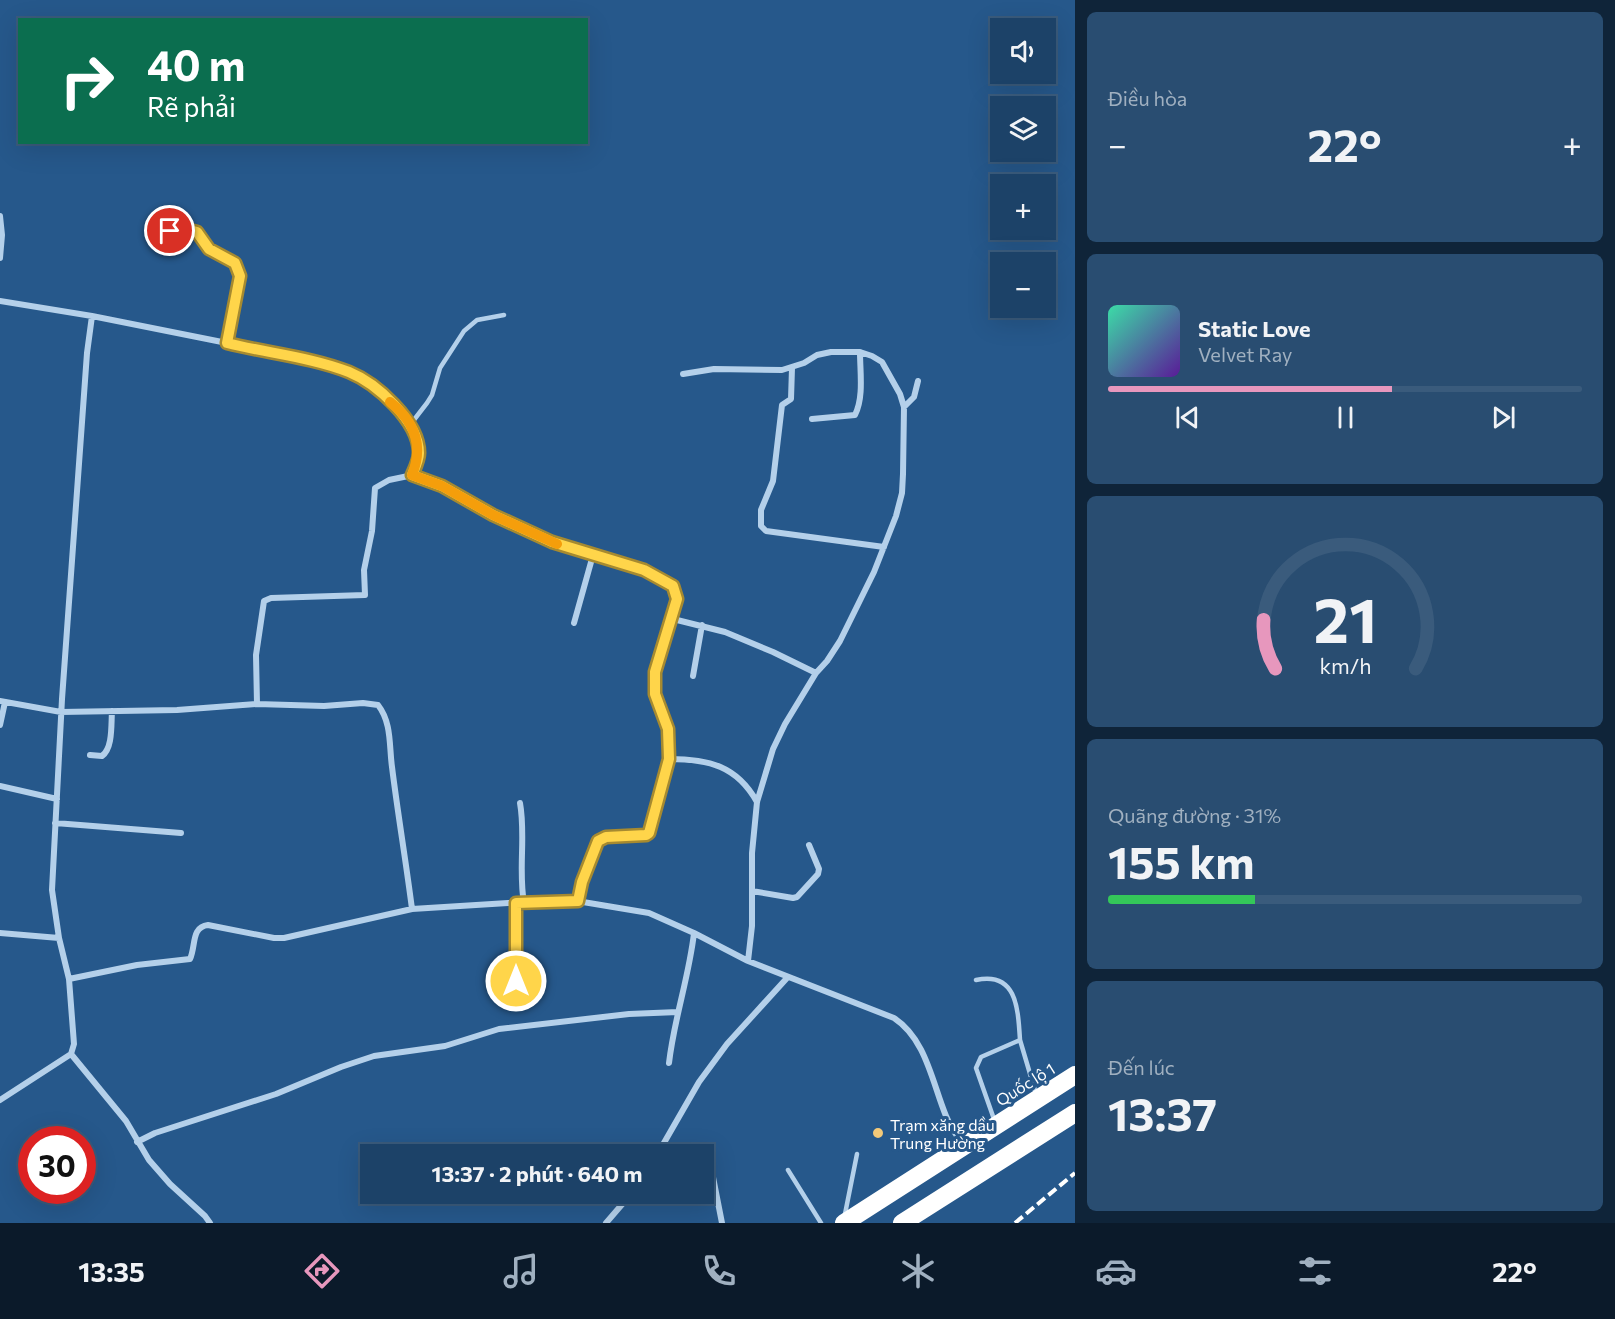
<!DOCTYPE html>
<html lang="vi">
<head>
<meta charset="utf-8">
<style>
	body { margin:0; font-family:Commissioner,sans-serif; background:#294d71; color:#f1f3f6; height:100vh; display:flex; flex-direction:column; font-size:22px; white-space:nowrap }
	* { box-sizing:border-box; margin:0 }
	p { font-size:20px; color:#a0b0c0 }
	.icon { flex:none; width:33px; height:33px; fill:none; stroke:currentColor; stroke-width:2; stroke-linecap:round; stroke-linejoin:round }
	.map { position:relative; flex:1; overflow:hidden }
	.sheet { display:flex; flex-direction:column; gap:12px; padding:12px; background:#0f2439; width:540px }
	.sheet>* { flex:none }
	.guide { position:absolute; left:18px; top:18px; width:570px; height:126px; border-radius:0px; box-shadow:0 6px 24px #0002,0 0 0 2px #3a5b7c; background:#0b6e4f; color:#fff; overflow:hidden }
	.fabs { position:absolute; left:990px; top:18px; display:grid; gap:12px }
	.fabs a { display:grid; place-items:center; width:66px; height:66px; border-radius:0px; background:#1c4268; box-shadow:0 6px 24px #0002,0 0 0 2px #3a5b7c; font-size:30px }
	.speed { position:absolute; left:18px; top:1126px; display:flex; gap:12px; font-size:30px; font-weight:700; text-align:center }
	.speed>* { display:grid; place-content:center; width:78px; height:78px; border-radius:50%; background:#1c4268; box-shadow:0 6px 24px #0002,0 0 0 2px #3a5b7c; line-height:1 }
	.speed .limit { border:9px solid #d22; background:#fff; color:#111 }
	.pin { position:absolute; display:grid; place-items:center; width:51px; height:51px; color:#fff; margin:-26px; border:3px solid #fff; border-radius:50%; box-shadow:0 2px 6px #0007 }
	.me { position:absolute; width:66px; margin:-33px; rotate:0deg; stroke-linejoin:round; filter:drop-shadow(0 0 4px #0008) }
	.turn { display:flex; align-items:center; gap:21px; height:126px; padding:0 30px; font-size:27px }
	.turn .icon { width:78px; height:78px; stroke-width:2.5 }
	.turn b { display:block; font-size:42px; line-height:51px }
	.big { font-size:45px; font-weight:700; line-height:1.1 }
	.sheet .tile { flex:1; display:flex; flex-direction:column; justify-content:center; gap:9px; min-width:0; padding:0 21px; border-radius:9px; background:#294d71 }
	.sheet .dial { align-items:center; gap:0 }
	.dial svg { height:156px; overflow:visible; fill:none; stroke:#3a5b7c; stroke-width:7; stroke-linecap:round; text-anchor:middle }
	.dial text { fill:#f1f3f6; stroke:none }
	.song { display:flex; align-items:center; gap:18px }
	.cover { width:72px; height:72px; border-radius:9px; background:linear-gradient(135deg,hsl(160 70% 55%),hsl(270 70% 35%)) }
	.played { height:6px; border-radius:3px; background:linear-gradient(90deg,#e797bd 60%,#3a5b7c 60%) }
	.keys { display:flex; justify-content:space-around; direction:ltr }
	.heat { display:flex; justify-content:space-between; align-items:center; font-size:33px; direction:ltr }
	.charge { height:9px; border-radius:4px; background:linear-gradient(90deg,#34c759 31%,#3a5b7c 0) }
	.trip { position:absolute; left:360px; top:1144px; width:354px; height:60px; border-radius:0px; background:#1c4268; box-shadow:0 6px 24px #0002,0 0 0 2px #3a5b7c; font-weight:700; line-height:60px; text-align:center }
	.dock { display:flex; height:96px; justify-content:space-around; align-items:center; background:#0b1a2a; color:#a0b0c0 }
	.dock .icon { width:42px; height:42px }
	.dock .current { color:#e797bd }
	.dock b { font-size:27px; color:#f1f3f6 }
	main { display:flex; flex:1; min-height:0 }
	.map>svg:first-child { display:block }
</style>
</head>
<body>
<main>
<div class="map">
<svg width="1075" height="1223" viewBox="0 0 1075 1223">
	<rect width="100%" height="100%" fill="#26588b"/>
	<g fill="none" stroke-linecap="round" stroke-linejoin="round">
		<path stroke="#b4d0ea" stroke-width="4.5" d="M410 425 427 403 432 395 440 368 464 331 477 320 504 315
			M976 980C1017 971 1018 1009 1020 1040
			M995 1122 976 1068 981 1057 1020 1040 1036 1094
			M788 1170 821 1223
			M845 1214 857 1154"/>
		<path stroke="#b4d0ea" stroke-width="6" d="M0 216 2 235 0 258
			M151 225 160 230 186 229 197 232 209 249 235 263 240 276 227 343
			M0 301 92 316 227 343 349 372 377 389 397 407 410 425 417 444 419 453 413 475
			M792 368 791 399 782 405 773 481 761 510V526L766 531 884 547
			M683 374 714 369 782 370 804 363 817 355 831 352H860L872 356 882 362 900 394 904 407 903 474 902 493 896 516 874 572 840 641 827 661 816 673 785 724 773 749 757 802 752 853V926L748 961
			M904 407 914 397 918 381
			M812 419 855 415C864 397 860 372 860 352
			M673 619 725 632 773 652 816 673
			M574 623 593 555
			M693 676 702 625
			M0 701 61 712 177 710 257 704 324 706 363 703 378 705C392 723 389 746 392 767 398 815 406 862 412 909
			M257 704 256 655 264 601 271 598 365 595 364 570 372 531 375 488 389 480 413 475 443 486 493 515 552 542 644 570 667 581 673 587 677 599 655 672 654 684 655 694 668 729 669 759 656 812 648 834 606 837 598 841 582 882 577 901
			M0 725 5 702
			M90 755 102 756C113 748 111 725 112 711
			M669 759C709 759 737 766 757 802
			M0 786 57 799
			M520 803C526 836 518 870 524 903
			M55 823 181 833
			M752 891 793 898 797 897 818 874 819 869 809 845
			M516 903V981
			M0 933 59 938
			M69 979 59 938 52 890 62 699 87 353 92 316
			M71 1054 126 1121 149 1160 170 1184 205 1216 210 1223
			M669 1063C674 1019 689 977 694 933
			M0 1100 71 1054 74 1044 69 979 137 965 190 959C196 946 191 927 208 925L274 938H284L412 909 508 903 577 901 649 913 694 933 748 961 894 1018C926 1039 932 1082 946 1116 950 1126 956 1135 963 1144
			M137 1142 155 1133 276 1094 341 1067 374 1056 445 1046 499 1029 629 1014 678 1012
			M657 1155 699 1082 727 1044 787 978
			M712 1172 722 1223
			M606 1223 631 1194"/>
		<path stroke="#fff" stroke-width="18" d="M844 1223 1075 1075
			M902 1223 1075 1113"/>
		<path stroke="#fff" stroke-width="4" stroke-dasharray="10 4.5" stroke-linecap="butt" d="M1015 1223 1075 1173"/>
	</g>
	<g fill="none" stroke-linecap="round" stroke-linejoin="round">
		<g stroke="#a68a30" stroke-width="15">
			<path id="route" d="M170 231 186 229 197 232 209 249 235 263 240 276 227 343C266 353 311 357 349 372 376 383 419 421 419 453 419 460 415 468 412 475L442 486 493 515 552 542 644 570 673 586 677 599 655 672V694L668 729 669 759 649 833 646 835 606 837 598 841 582 882 578 901 516 903V981"/>
		</g>
		<use href="#route" stroke="#ffd54a" stroke-width="10"/>
		<path stroke="#f59e0b" stroke-width="10" d="M390 402C414 421 424 445 412 475L442 486 493 515 557 544"/>
	</g>
	<circle fill="#f3c979" stroke="#26588b" stroke-width="2" cx="878" cy="1133" r="6"/>
	<g text-anchor="middle" dominant-baseline="central" stroke-width="6" stroke-linejoin="round" paint-order="stroke">
		<g font-size="16" fill="#fff" stroke="#26588b">
			<text transform="translate(1025 1084) rotate(-32)">Quốc lộ 1</text>
		</g>
		<g font-size="16" fill="#fff" stroke="#26588b" text-anchor="start">
			<text x="890" y="1124">Trạm xăng dầu<tspan x="890" dy="18">Trung Hường</tspan></text>
		</g>
	</g>
</svg>
<div class="fabs">
<a><svg class="icon" aria-label="sound" viewBox="0 0 24 24"><path d="M4 9h4l5-4v14l-5-4H4zM17 9q2 3 0 6"/></svg></a>
<a><svg class="icon" aria-label="layers" viewBox="0 0 24 24"><path d="M12 4l9 5-9 5-9-5zM3 14l9 5 9-5"/></svg></a>
<a>+</a>
<a>−</a>
</div>
<div class="speed"><div class="limit">30</div></div>
<div class="pin" style="left:170px;top:231px;background:#d93025"><svg class="icon" aria-label="arrive" viewBox="0 0 24 24"><path d="M6 21V4h12l-3 4 3 4H6"/></svg></div>
<svg class="me" style="left:516px;top:981px" viewBox="-20 -20 40 40"><circle r="17" fill="#ffd54a" stroke="#fff" stroke-width="3"/><path d="M0-11L8 9 0 5-8 9z" fill="#fff"/></svg>
<div class="trip">13:37 · 2 phút · 640 m</div>
<div class="guide">
<div class="turn"><svg class="icon" aria-label="right" viewBox="0 0 24 24"><path d="M7 20v-9h11M14 6l5 5-5 5"/></svg><div><b>40 m</b>Rẽ phải</div></div>
</div>
</div>
<section class="sheet">
<div class="tile"><p>Điều hòa</p>
<div class="heat"><a>−</a><b class="big">22°</b><a>+</a></div>
</div>
<div class="tile">
<div class="song"><i class="cover"></i><div><b>Static Love</b><p>Velvet Ray</p></div></div>
<div class="played"></div>
<div class="keys"><svg class="icon" aria-label="previous" viewBox="0 0 24 24"><path d="M18 5L8 12l10 7zM5 5v14"/></svg><svg class="icon" aria-label="pause" viewBox="0 0 24 24"><path d="M8 5v14M16 5v14"/></svg><svg class="icon" aria-label="next" viewBox="0 0 24 24"><path d="M6 5l10 7-10 7zM19 5v14"/></svg></div>
</div>
<div class="tile dial"><svg viewBox="0 0 100 80">
<path d="M14 69A42 42 0 1 1 86 69"/>
<path d="M14 69A42 42 0 0 1 8 44" stroke="#e797bd"/>
<text x="50" y="56" font-size="32" font-weight="700">21</text>
<text x="50" y="72" font-size="11">km/h</text>
</svg></div>
<div class="tile"><p>Quãng đường · 31%</p><b class="big">155 km</b><div class="charge"></div></div>
<div class="tile"><p>Đến lúc</p><b class="big">13:37</b></div>
</section>
</main>
<nav class="dock">
<b>13:35</b>
<svg class="icon current" aria-label="directions" viewBox="0 0 24 24"><path d="M12 3l9 9-9 9-9-9zM9 14v-3h6M13 9l2 2-2 2"/></svg>
<svg class="icon" aria-label="music" viewBox="0 0 24 24"><path d="M9 18V5l10-2v13"/><circle cx="6" cy="18" r="3"/><circle cx="16" cy="16" r="3"/></svg>
<svg class="icon" aria-label="phone" viewBox="0 0 24 24"><path d="M5 4h4l2 5-3 2q2 4 5 5l2-3 5 2v4C11 20 4 13 5 4z"/></svg>
<svg class="icon" aria-label="climate" viewBox="0 0 24 24"><path d="M12 3v18M4 7l16 10M4 17L20 7"/></svg>
<svg class="icon" aria-label="car" viewBox="0 0 24 24"><path d="M5 17H2v-5l4-1 3-4h7l3 4 3 1v5h-3M9 17h6M6 11h13"/><circle cx="7" cy="17" r="2"/><circle cx="17" cy="17" r="2"/></svg>
<svg class="icon" aria-label="filters" viewBox="0 0 24 24"><path d="M4 7h16M4 17h16"/><circle cx="9" cy="7" r="2"/><circle cx="15" cy="17" r="2"/></svg>
<b>22°</b>
</nav>
</body>
</html>
